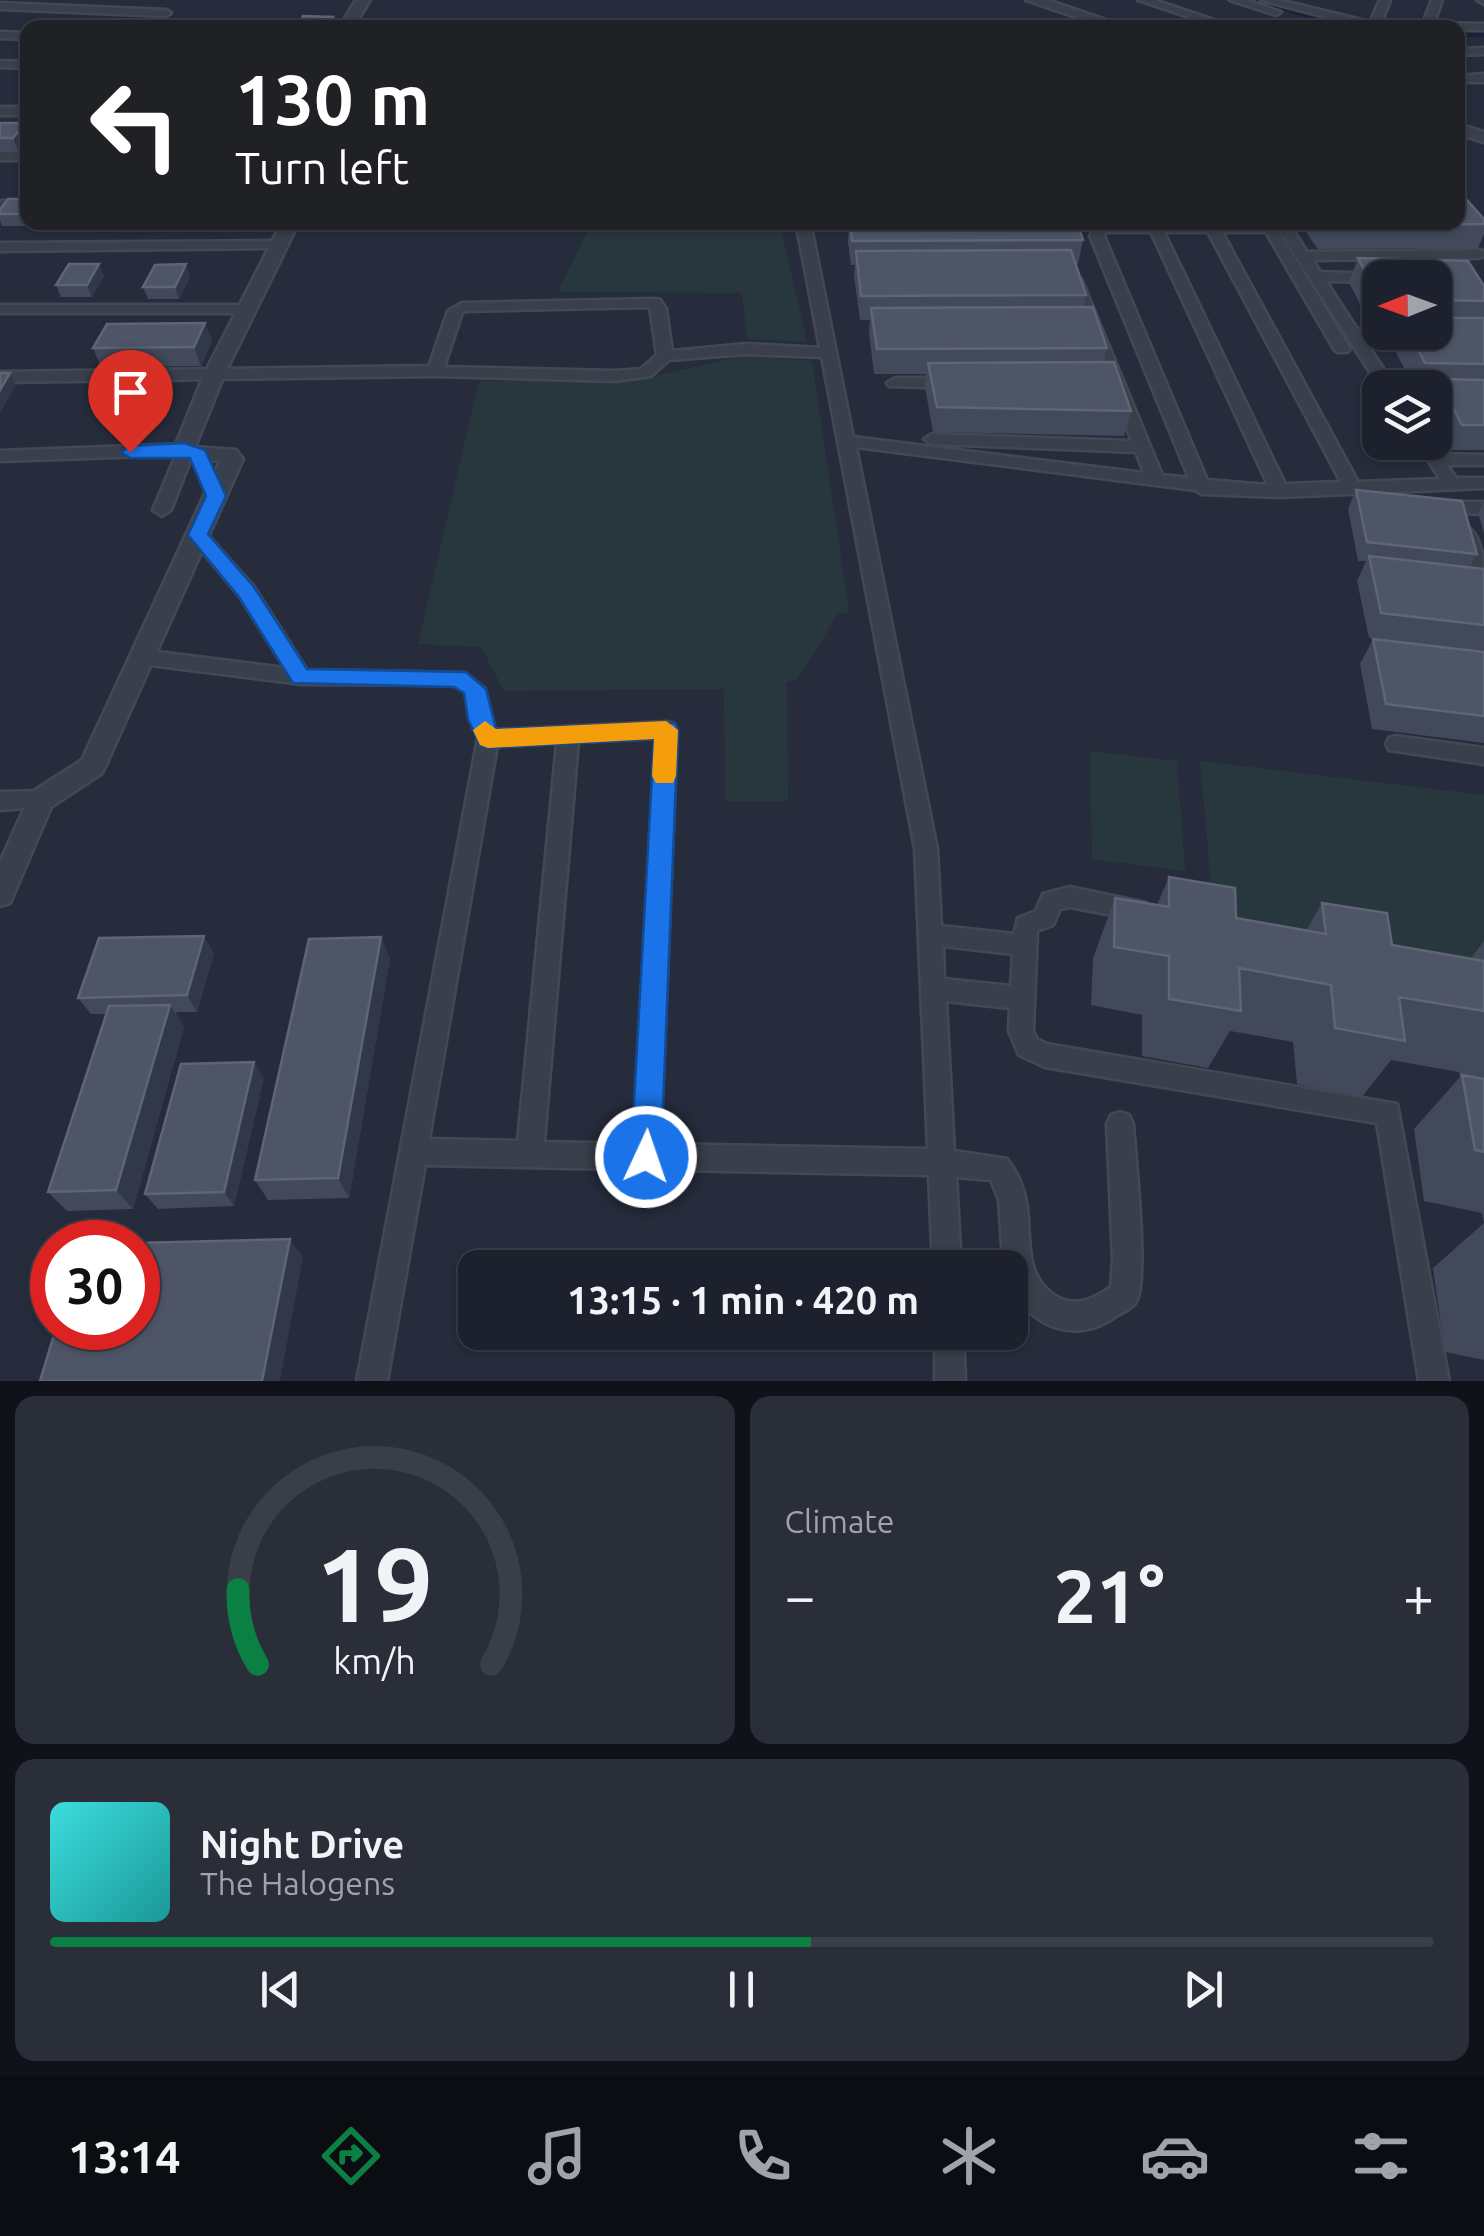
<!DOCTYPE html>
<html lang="en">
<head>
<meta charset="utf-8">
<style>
	body { margin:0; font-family:Ubuntu,sans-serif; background:#292e39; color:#f1f3f6; height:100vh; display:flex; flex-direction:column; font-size:38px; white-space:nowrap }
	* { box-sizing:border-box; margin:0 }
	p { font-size:32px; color:#a0a3aa }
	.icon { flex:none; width:55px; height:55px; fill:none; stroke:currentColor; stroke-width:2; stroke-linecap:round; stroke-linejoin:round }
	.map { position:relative; height:1381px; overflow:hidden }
	.drawer { display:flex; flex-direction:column; gap:15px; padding:15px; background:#0f1219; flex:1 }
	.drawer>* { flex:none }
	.banner { position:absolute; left:20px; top:20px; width:1445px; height:210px; border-radius:20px; box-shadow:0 2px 8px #0004,0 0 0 2px #3a3e49; background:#202124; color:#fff; overflow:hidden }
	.needle { width:65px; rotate:269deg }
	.tools { position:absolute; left:1362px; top:260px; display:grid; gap:20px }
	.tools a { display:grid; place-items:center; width:90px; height:90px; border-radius:20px; background:#1c212d; box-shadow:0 2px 8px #0004,0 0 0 2px #3a3e49; font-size:50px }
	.speed { position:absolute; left:30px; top:1220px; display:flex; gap:20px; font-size:50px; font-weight:700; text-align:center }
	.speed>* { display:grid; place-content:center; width:130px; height:130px; border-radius:50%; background:#1c212d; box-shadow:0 2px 8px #0004,0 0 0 2px #3a3e49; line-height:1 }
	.speed .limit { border:15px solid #d22; background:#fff; color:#111 }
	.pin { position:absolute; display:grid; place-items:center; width:85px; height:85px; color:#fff; margin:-102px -42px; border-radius:50% 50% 50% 0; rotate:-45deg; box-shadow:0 0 10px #0007 }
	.pin .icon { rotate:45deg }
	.me { position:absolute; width:110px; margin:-55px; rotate:3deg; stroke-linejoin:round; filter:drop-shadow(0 0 8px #0008) }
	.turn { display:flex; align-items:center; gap:35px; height:210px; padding:0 50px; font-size:45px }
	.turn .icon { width:130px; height:130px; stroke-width:2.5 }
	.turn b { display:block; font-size:70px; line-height:85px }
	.big { font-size:75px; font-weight:700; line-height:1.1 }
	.drawer .card { flex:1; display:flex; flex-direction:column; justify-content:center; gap:15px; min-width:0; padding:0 35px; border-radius:20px; background:#292e39 }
	.drawer .dial { align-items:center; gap:0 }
	.dial svg { height:260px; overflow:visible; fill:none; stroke:#3a3e49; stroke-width:7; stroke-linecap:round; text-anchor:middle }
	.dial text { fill:#f1f3f6; stroke:none }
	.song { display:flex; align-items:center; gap:30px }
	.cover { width:120px; height:120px; border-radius:15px; background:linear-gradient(135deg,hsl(180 70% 55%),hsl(180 70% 35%)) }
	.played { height:10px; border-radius:5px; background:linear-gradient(90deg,#0b8043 55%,#3a3e49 55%) }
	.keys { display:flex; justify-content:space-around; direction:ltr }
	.heat { display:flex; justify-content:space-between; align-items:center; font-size:55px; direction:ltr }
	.drawer .tiles { flex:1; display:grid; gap:15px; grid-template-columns:1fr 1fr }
	.card:last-child { grid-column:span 2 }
	.trip { position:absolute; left:458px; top:1250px; width:570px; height:100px; border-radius:20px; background:#1c212d; box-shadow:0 2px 8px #0004,0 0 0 2px #3a3e49; font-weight:700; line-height:100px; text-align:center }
	.menu { display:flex; height:160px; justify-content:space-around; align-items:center; background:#0b0d12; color:#a0a3aa }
	.menu .icon { width:70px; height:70px }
	.menu .selected { color:#0b8043 }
	.menu b { font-size:45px; color:#f1f3f6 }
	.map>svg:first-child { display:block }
</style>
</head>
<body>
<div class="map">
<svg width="1484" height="1381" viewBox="0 0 1484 1381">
	<rect width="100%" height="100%" fill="#262c3c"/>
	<path fill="#28373d" d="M592 222 786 223 782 233 807 342 747 339 742 293 558 292Z
		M743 356 812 361 849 612 838 614 797 680 787 682 788 801H725L724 689 504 691 481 647 418 644 479 381 637 380Z
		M1090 751 1177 761 1185 871 1092 859Z
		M1200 761 1484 795V962L1214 918Z"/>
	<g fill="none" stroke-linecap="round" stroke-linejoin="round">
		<path stroke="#1b2238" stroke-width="4" d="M1258 0 1345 28
			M1458 35H1484"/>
		<g stroke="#434855" stroke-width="5">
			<path id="minor" d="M1138 0H1154L1239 28H1221Z
				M1230 0H1247L1281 12 1276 15Z
				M1261 0H1279L1370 22 1380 0H1390L1381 23H1423L1432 0H1442L1434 23 1484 24V30L1367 28Z
				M1477 0H1484V4Z
				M0 3 166 10 171 13 166 16 0 9Z
				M0 32 28 33V39L0 38Z
				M1484 48V54L1458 55V49Z
				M0 61 28 62V68L0 67Z
				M1484 74V82H1458V76Z
				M0 107H28V115H0Z
				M0 152H28V160H0Z
				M28 200V208L0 209V201Z
				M796 222H810L853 437 1144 473 1136 452 932 444 924 439 932 434 1132 441 1067 279 1074 275 1081 279 1162 475 1189 478 1090 236 1096 225 1101 224H1270L1277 228 1350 349 1347 352H1337L1334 349 1266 232H1222L1358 482 1440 479 1416 442H1433L1440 454 1484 455V465H1447L1456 478H1484V488L1280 497 1202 494 1195 490 856 447 937 849 941 926 1014 934 1018 918 1036 911 1043 894 1070 887 1146 903 1149 910 1146 917 1138 920 1070 907 1060 909 1053 925 1037 931 1033 1031 1037 1039 1047 1044 1397 1104 1449 1381H1419L1377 1123 1045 1067 1019 1055 1009 1031 1010 1008 946 1001 954 1151 1007 1159C1017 1172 1023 1185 1026 1202 1032 1235 1022 1273 1054 1295 1075 1309 1093 1299 1111 1287L1113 1259 1107 1124 1111 1115 1120 1112 1129 1115 1133 1124C1135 1155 1149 1280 1136 1302 1133 1308 1125 1311 1118 1315 1108 1322 1095 1329 1083 1330 1045 1335 1010 1303 1010 1268H1005L1003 1261 999 1200 991 1180 956 1177 961 1268H933L929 1175 425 1165 387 1381H357L478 738 470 719 466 693 454 685 301 684 142 664 132 657 142 650 285 668 240 597 192 539 189 535 198 529 204 531 254 587 307 670 465 673 485 689 495 730 667 722 674 724 677 730 660 1144 928 1149 915 849 822 357 746 354 669 360 651 376 616 381 435 376 0 382V372L429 366 448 311 462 303 655 299 660 300 666 309 672 351 746 344 820 348ZM1106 232H1151L1268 485 1207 480 1104 236ZM1164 232H1208L1341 482 1285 484ZM650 307 657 355 641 369 616 371 444 367 462 313 465 311ZM656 738 634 1144 544 1142 578 742ZM557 743 518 1141 429 1139 497 746ZM943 946 1013 954 1011 986 944 979Z
				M1274 222H1288L1307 252 1478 250 1483 251 1484 256 1478 258 1313 260 1320 272 1380 274 1387 278H1380V282L1326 281 1357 329 1428 335 1420 340 1363 338 1396 388H1380Z
				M280 241 287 245 285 248 0 251V243Z
				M0 305H247L254 309 247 313H0Z
				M895 378H953L961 383 953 388 889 386 887 383Z
				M184 444 190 445 193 453 171 510 162 516 153 510 176 455 0 461V451Z
				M1438 502H1484V514L1432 512 1429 508Z
				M1468 528C1484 537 1484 570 1484 589L1475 583 1459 534Z
				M1396 736 1484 748V764L1389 750 1386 744 1389 738Z
				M41 791 49 794 52 800 49 806 0 810V792Z
				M935 1332H963L965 1381H935Z"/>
		</g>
		<g stroke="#434855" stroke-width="5">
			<path id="tertiary" d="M356 0H370L353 28H339Z
				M1026 0H1047L1130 28H1107Z
				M1458 124 1484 132V142L1458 134Z
				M282 222H299L224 375 195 447 236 450 243 459 105 767 101 774 51 807 10 903 0 906V862L28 800 32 792 82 760 220 461 186 459 174 449 204 375Z"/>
		</g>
		<use href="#minor" fill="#3a3f4c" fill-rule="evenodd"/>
		<use href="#tertiary" fill="#3a3f4c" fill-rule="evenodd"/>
	</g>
	<path fill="#42495a" d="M0 123H25L28 130V137L18 150H0Z
		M8 199 28 222 26 226H2L0 221V210Z
		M1484 219V234L1478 248 1318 249 1299 222H1458Z
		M849 222 1083 240 1078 264H1075L1086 295 1083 307 1107 348 1104 362 1131 411 1124 436 933 432 925 387 926 374H874L869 332 870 320H860L854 275 855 265H851L848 242Z
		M1358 258 1484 286V450H1450L1435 420V388L1414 387 1390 341 1394 332H1435V278H1380V323H1369L1349 282Z
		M99 264 104 276 92 297H61L56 285Z
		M190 277 179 299H148L143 287Z
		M205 323 212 341 201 366 101 367 93 348Z
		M1356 490 1477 554 1470 567 1484 569V651L1369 638 1357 581 1366 561H1358L1348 509Z
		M1484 502V533L1478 513Z
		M1373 639 1484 652V743L1372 729 1360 664Z
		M1169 877 1236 918 1306 931 1322 903 1392 945 1471 958 1484 941V1360L1445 1352 1433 1268 1484 1223 1482 1213 1424 1201 1414 1129 1460 1077 1459 1072 1391 1060 1362 1097 1297 1084 1293 1042 1230 1031 1208 1068 1142 1056V1015L1091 1005 1093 958 1115 898 1157 905Z
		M381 937 390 959 349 1198 268 1200 255 1180Z
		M214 953 197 1012H175L184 1027 133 1209 67 1211 48 1192 106 1014H91L78 998Z
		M264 1078 234 1206 158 1209 145 1194Z"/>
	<path fill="#313849" d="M333 17 335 27 327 28Z
		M25 123 28 130V137L18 150 13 138Z
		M28 204V222L26 226 21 214Z
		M99 264 104 276 92 297 87 285Z
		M186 264 190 277 179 299 175 287Z
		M205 323 212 341 201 366 194 347Z
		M10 373 16 385 0 413V390Z
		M204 936 214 953 197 1012 187 995Z
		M381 937 390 959 349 1198 338 1178Z
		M170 1005 184 1027 133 1209 116 1190Z
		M254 1062 264 1078 234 1206 224 1192Z
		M290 1239 303 1257 280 1381H262Z"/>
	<path fill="#4e5566" stroke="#5e6575" stroke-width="2.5" d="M303 16 333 17 327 28H297Z
		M0 123H25L13 138H0Z
		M1458 190 1484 219V224L1327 226 1324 222H1458Z
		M8 199H28V204L21 214H0V210Z
		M850 222H1077L1083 240 852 241Z
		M1071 250 1086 295 861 296 856 251Z
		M1358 258 1468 261 1484 286V301L1435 300V278H1380L1379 299Z
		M69 264H99L87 285H56Z
		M186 264 175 287H143L155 265Z
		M1093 307 1107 348 877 349 871 308Z
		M1435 318H1484V364L1425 363 1409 332H1435Z
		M205 323 194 347 93 348 107 324Z
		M1114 362 1131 411 937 407 928 363Z
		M0 373H10L0 390Z
		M1438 379 1484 380V425H1462Z
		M1356 490 1462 501 1477 554 1367 542Z
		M1369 556 1484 569V625L1381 613Z
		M1373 639 1484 652V716L1386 704Z
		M1169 877 1235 888 1236 918 1326 934 1322 903 1387 913 1392 945 1484 961V1011L1399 997 1405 1041 1335 1028 1331 985 1239 968 1241 1011 1169 999V956L1114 947 1115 898 1169 907Z
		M204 936 187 995 78 998 99 938Z
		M381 937 338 1178 255 1180 309 939Z
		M170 1005 116 1190 48 1192 109 1006Z
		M254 1062 224 1192 145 1194 181 1064Z
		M1462 1075 1484 1079V1152L1475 1150Z
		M290 1239 262 1381H40L56 1328H138V1243Z"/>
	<path fill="#1a73e8" stroke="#114b97" stroke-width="2.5" d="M184 443 205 450 226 496 208 534 254 587 307 669 466 672 486 689 496 729 675 723 678 730 661 1157 657 1167 646 1172 636 1167 631 1157 654 739 488 748 480 745 468 719 464 693 454 687 293 683 239 597 188 535 206 496 190 458H130L121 452 130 446Z"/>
	<path fill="#f59e0b" d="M485 721 496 729 666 721 678 730 676 776 673 783H656L652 776 654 739 488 748 480 745 473 730Z"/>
</svg>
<div class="tools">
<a><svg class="needle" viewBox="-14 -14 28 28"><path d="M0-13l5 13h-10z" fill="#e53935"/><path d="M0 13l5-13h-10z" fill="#a0a3aa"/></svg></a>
<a><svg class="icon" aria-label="layers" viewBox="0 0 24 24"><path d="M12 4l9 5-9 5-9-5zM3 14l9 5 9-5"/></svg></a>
</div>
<div class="speed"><div class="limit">30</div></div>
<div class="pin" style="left:130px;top:452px;background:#d93025"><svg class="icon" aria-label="arrive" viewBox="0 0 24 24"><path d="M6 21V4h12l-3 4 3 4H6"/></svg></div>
<svg class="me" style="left:646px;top:1157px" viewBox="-20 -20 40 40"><circle r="17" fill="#1a73e8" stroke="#fff" stroke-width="3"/><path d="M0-11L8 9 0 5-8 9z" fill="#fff"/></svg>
<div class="trip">13:15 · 1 min · 420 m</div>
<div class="banner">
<div class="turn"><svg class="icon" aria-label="left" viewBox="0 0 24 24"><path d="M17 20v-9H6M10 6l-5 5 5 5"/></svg><div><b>130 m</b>Turn left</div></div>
</div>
</div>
<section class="drawer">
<div class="tiles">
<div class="card dial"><svg viewBox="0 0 100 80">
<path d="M14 69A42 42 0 1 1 86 69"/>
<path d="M14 69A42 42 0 0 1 8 46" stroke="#0b8043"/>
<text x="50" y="56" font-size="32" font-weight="700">19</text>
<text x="50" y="72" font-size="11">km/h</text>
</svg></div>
<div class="card"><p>Climate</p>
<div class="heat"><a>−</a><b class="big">21°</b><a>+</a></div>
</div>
<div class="card">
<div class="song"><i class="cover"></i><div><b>Night Drive</b><p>The Halogens</p></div></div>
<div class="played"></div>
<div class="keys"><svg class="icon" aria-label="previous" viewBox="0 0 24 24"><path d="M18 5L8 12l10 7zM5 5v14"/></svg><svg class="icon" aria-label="pause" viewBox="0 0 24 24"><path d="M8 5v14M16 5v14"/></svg><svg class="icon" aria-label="next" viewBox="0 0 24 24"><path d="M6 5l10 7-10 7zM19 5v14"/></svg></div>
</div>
</div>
</section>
<nav class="menu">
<b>13:14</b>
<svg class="icon selected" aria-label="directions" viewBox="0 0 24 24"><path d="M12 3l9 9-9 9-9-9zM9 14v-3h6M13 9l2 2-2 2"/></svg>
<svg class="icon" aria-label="music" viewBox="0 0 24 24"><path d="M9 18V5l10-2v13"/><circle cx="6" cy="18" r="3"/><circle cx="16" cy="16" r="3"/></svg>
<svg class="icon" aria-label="phone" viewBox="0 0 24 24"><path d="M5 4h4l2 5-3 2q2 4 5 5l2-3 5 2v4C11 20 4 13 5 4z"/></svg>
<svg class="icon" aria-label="climate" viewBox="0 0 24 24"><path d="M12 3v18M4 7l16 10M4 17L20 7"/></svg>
<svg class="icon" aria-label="car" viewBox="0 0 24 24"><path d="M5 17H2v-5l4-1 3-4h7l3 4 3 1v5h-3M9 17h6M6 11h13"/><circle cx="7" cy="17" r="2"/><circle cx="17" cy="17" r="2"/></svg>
<svg class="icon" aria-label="filters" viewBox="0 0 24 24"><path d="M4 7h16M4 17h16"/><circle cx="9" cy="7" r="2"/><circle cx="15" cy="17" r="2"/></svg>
</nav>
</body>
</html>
